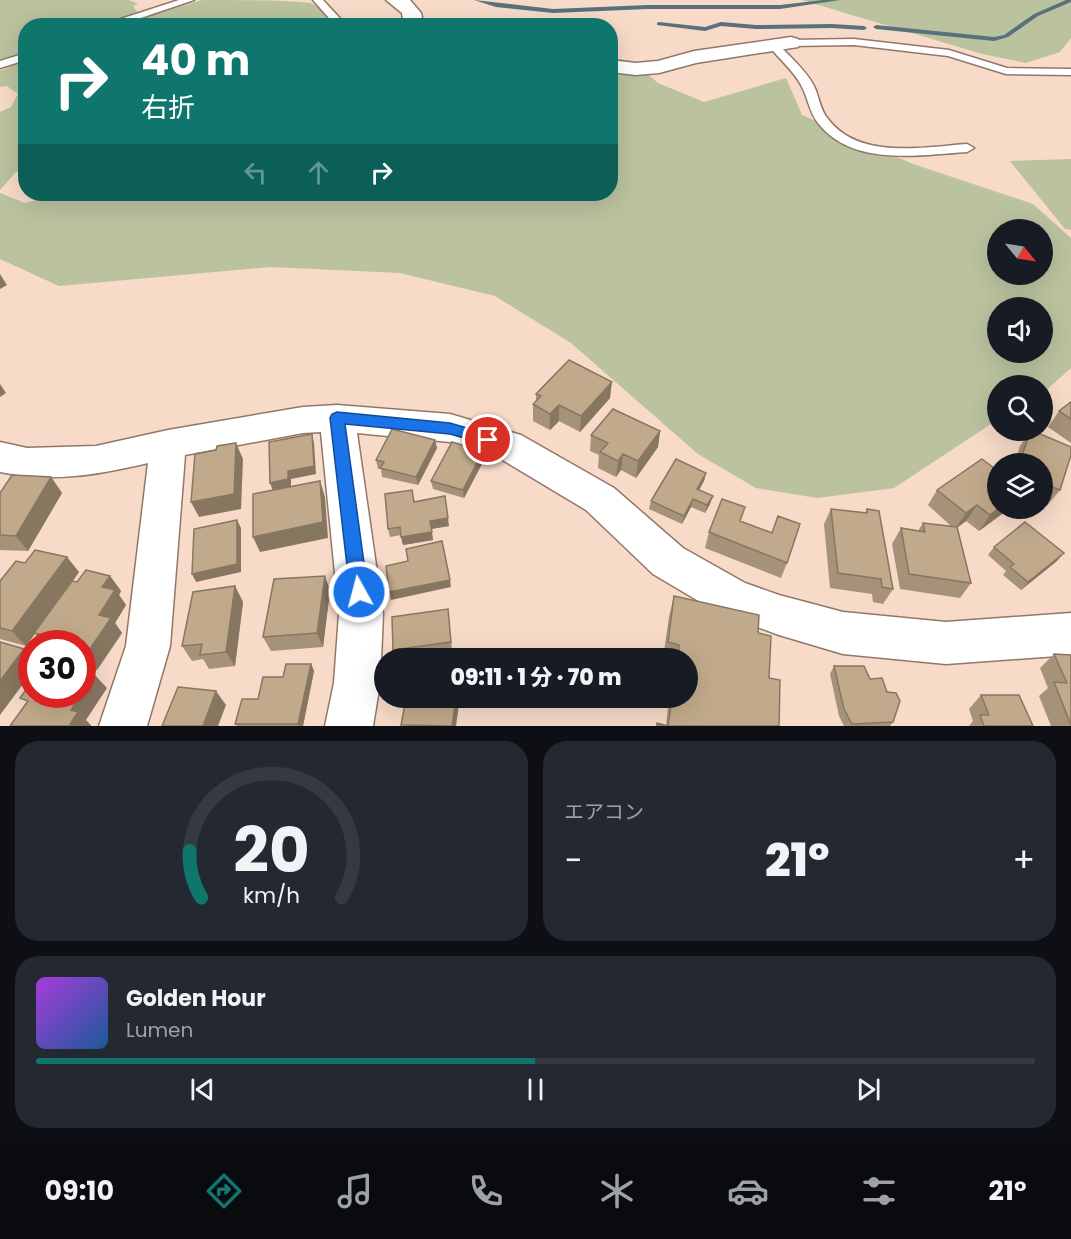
<!DOCTYPE html>
<html lang="ja">
<head>
<meta charset="utf-8">
<style>
	body { margin:0; font-family:Poppins,"Noto Sans JP",sans-serif; background:#242831; color:#f1f3f6; height:100vh; display:flex; flex-direction:column; font-size:22px; white-space:nowrap }
	* { box-sizing:border-box; margin:0 }
	p { font-size:20px; color:#9ea1a6 }
	.icon { flex:none; width:33px; height:33px; fill:none; stroke:currentColor; stroke-width:2; stroke-linecap:round; stroke-linejoin:round }
	.map { position:relative; height:726px; overflow:hidden }
	.panel { display:flex; flex-direction:column; gap:15px; padding:15px; background:#0d0f14; flex:1 }
	.panel>* { flex:none }
	.top-card { position:absolute; left:18px; top:18px; width:600px; height:183px; border-radius:24px; box-shadow:0 6px 24px #0002; background:#0f766e; color:#fff; overflow:hidden }
	.needle { width:39px; rotate:120deg }
	.tools { position:absolute; left:987px; top:219px; display:grid; gap:12px }
	.tools a { display:grid; place-items:center; width:66px; height:66px; border-radius:50%; background:#171b24; box-shadow:0 6px 24px #0002; font-size:30px }
	.speed { position:absolute; left:18px; top:630px; display:flex; gap:12px; font-size:30px; font-weight:700; text-align:center }
	.speed>* { display:grid; place-content:center; width:78px; height:78px; border-radius:50%; background:#171b24; box-shadow:0 6px 24px #0002; line-height:1 }
	.speed .limit { border:9px solid #d22; background:#fff; color:#111 }
	.pin { position:absolute; display:grid; place-items:center; width:51px; height:51px; color:#fff; margin:-26px; border:3px solid #fff; border-radius:50%; box-shadow:0 2px 6px #0007 }
	.me { position:absolute; width:66px; margin:-33px; rotate:353deg; stroke-linejoin:round; filter:drop-shadow(0 0 4px #0008) }
	.turn { display:flex; align-items:center; gap:21px; height:126px; padding:0 24px; font-size:27px }
	.turn .icon { width:78px; height:78px; stroke-width:2.5 }
	.turn b { display:block; font-size:42px; line-height:51px }
	.lanes { display:flex; align-items:center; height:57px; padding:0 24px; background:#0003; justify-content:center; gap:30px; direction:ltr }
	.lanes .off { opacity:.35 }
	.big { font-size:45px; font-weight:800; line-height:1.1 }
	.panel .tile { flex:1; display:flex; flex-direction:column; justify-content:center; gap:9px; min-width:0; padding:0 21px; border-radius:24px; background:#242831 }
	.panel .dial { align-items:center; gap:0 }
	.dial svg { height:156px; overflow:visible; fill:none; stroke:#363941; stroke-width:7; stroke-linecap:round; text-anchor:middle }
	.dial text { fill:#f1f3f6; stroke:none }
	.song { display:flex; align-items:center; gap:18px }
	.cover { width:72px; height:72px; border-radius:9px; background:linear-gradient(135deg,hsl(280 70% 55%),hsl(210 70% 35%)) }
	.played { height:6px; border-radius:3px; background:linear-gradient(90deg,#0f766e 50%,#363941 50%) }
	.keys { display:flex; justify-content:space-around; direction:ltr }
	.heat { display:flex; justify-content:space-between; align-items:center; font-size:33px; direction:ltr }
	.panel .tiles { flex:1; display:grid; gap:15px; grid-template-columns:1fr 1fr }
	.tile:last-child { grid-column:span 2 }
	.trip { position:absolute; left:374px; top:648px; width:324px; height:60px; border-radius:30px; background:#171b24; box-shadow:0 6px 24px #0002; font-weight:800; line-height:60px; text-align:center }
	.dock { display:flex; height:96px; justify-content:space-around; align-items:center; background:#090b0e; color:#9ea1a6 }
	.dock .icon { width:42px; height:42px }
	.dock .selected { color:#0f766e }
	.dock b { font-size:27px; color:#f1f3f6 }
	.map>svg:first-child { display:block }
</style>
</head>
<body>
<div class="map">
<svg width="1071" height="726" viewBox="0 0 1071 726">
	<rect width="100%" height="100%" fill="#f7dac8"/>
	<path fill="#bac29e" fill-rule="evenodd" d="M0 0H129L138 4 133 6 138 13 98 25 26 26 25 53 2 60 0 59Z
		M202 0C229 0 286 0 310 3 321 7 327 16 332 25L116 26Z
		M802 0H1071V38L1060 52 1026 63 982 54Z
		M611 58 633 61 658 83 704 102 786 78 802 115 913 164 1033 204 1071 238V368L1043 393 1042 386H998L997 420 894 488 817 498 756 488 698 454 571 343 495 296 400 273 270 267 59 286 0 259V193L25 203 59 194H610ZM998 230H1042V274H998ZM998 308H1042V352H998Z
		M25 61V169L16 172 0 190V112L11 107 18 94 7 86 0 87V71Z
		M1071 159V230L1065 229 1010 161Z"/>
	<g fill="none" stroke-linecap="round" stroke-linejoin="round">
		<path fill="#58717b" fill-rule="evenodd" d="M474 0 553 9 648 5H780L823 0H840L780 9H648L553 13 496 7Z
			M1066 0H1071V2L1038 16 1008 37 994 41 876 29 873 27 876 25 994 37 1004 35 1034 14Z
			M659 22 705 27 721 22 756 25 832 24 864 26 867 28 864 30 832 28 756 29 721 26 705 31 657 25V23Z"/>
		<g stroke="#927767" stroke-width="3">
			<path id="lane" d="M179 0H194L117 26H99Z
				M313 0H323L347 26H336Z
				M854 39 949 50 1007 68 1071 69V75L1006 74 948 56 854 45 791 46 786 43 791 40Z
				M774 43 778 44C790 57 805 69 814 86 819 96 820 110 828 119 859 160 923 147 967 144L974 148 967 152C919 155 852 167 818 123 809 112 808 97 801 85 793 70 779 59 769 46Z
				M26 53V60L0 68V61Z"/>
		</g>
		<g stroke="#927767" stroke-width="3">
			<path id="street" d="M386 0H410L421 13 424 26H404L402 13Z
				M791 37 798 39 801 43 798 47 696 63 659 73 636 75 610 72V60L636 63 658 61 694 51Z
				M337 405 450 414 521 435 614 488 683 548 745 583 779 595 843 612 946 622 1071 613V655L946 664 843 654 779 635 717 612 653 574 586 510 496 456 450 442 357 433 383 614 380 683 373 726H325L334 683 339 614 321 432 303 433 185 455 170 646 147 726H99L126 646 148 463C97 475 52 483 0 472V442L27 448 96 446 168 430 303 407Z"/>
		</g>
		<use href="#lane" fill="#fff" fill-rule="evenodd"/>
		<use href="#street" fill="#fff" fill-rule="evenodd"/>
	</g>
	<path fill="#a69278" d="M536 394 610 398 580 432 559 421 550 430 533 421V404L536 401Z
		M1071 402V443L1048 427 1059 411Z
		M1031 430 1060 490 1047 506 1042 504V464H1014L1020 446Z
		M660 431 658 447 636 478 621 470 616 477 598 468 599 455 590 451 591 435Z
		M435 440 437 448 418 485 382 477 381 469H378L376 460Z
		M483 451 484 460 464 498 433 489 431 481Z
		M706 473 704 481 699 490 710 504 705 513 691 507 682 524 649 509 651 501Z
		M51 477 62 493 28 551 0 550V493Z
		M937 490 998 508H1010L979 531 966 521 957 528 971 583 960 598 900 589 892 544 901 528 918 531 923 523 952 527 928 505Z
		M414 502 449 526 431 529 433 540 403 545 401 535 390 537 388 529Z
		M831 509 865 513 867 509 893 589 883 604 873 602 872 594 830 588 824 524Z
		M778 516 787 563 781 578 705 548 709 532 740 521 772 532Z
		M994 547 1057 561 1021 590 1003 575 1006 571 988 555Z
		M25 563 79 572 73 581 77 582 110 576 121 591 119 595 126 605 115 623 122 633 97 670 82 666V644H35L33 642 37 636 35 634 26 646 0 639V581Z
		M325 576 330 591 323 647 271 651 263 637Z
		M235 586 243 602 235 666 209 669 203 659 192 661 182 646Z
		M674 596 758 633 769 678 779 726H656L666 725 669 698H687V658H663L669 617Z
		M448 609 452 650 416 655 461 657V658H412V655L395 658 393 650Z
		M1054 654 1071 655V726H1051L1039 696 1048 688 1040 668Z
		M311 664 314 671 303 726H237L235 724 258 699 283 677Z
		M834 666 870 679 887 692 893 722 890 726H844L839 716 830 674Z
		M981 695 1033 726H969L973 721 969 709Z"/>
	<path fill="#877761" d="M0 274 7 285 0 289Z
		M612 382 610 398 580 432 581 416Z
		M0 384 6 393 0 397Z
		M559 405V421L550 430V414Z
		M660 431 658 447 636 478 638 461Z
		M312 434 314 443 316 474 291 479V488L273 491 270 483Z
		M435 440 437 448 418 485 416 477Z
		M236 443 243 459 241 509 199 517 191 502Z
		M483 451 484 460 464 498 463 490Z
		M623 454 621 470 616 477 618 461Z
		M706 473 704 481 695 497 697 489Z
		M51 477 62 493 28 551 16 536Z
		M320 481 325 497 328 538 260 552 253 537Z
		M713 496 710 504 705 513 707 505Z
		M693 499 691 507 682 524 684 516Z
		M977 505 966 521 955 529 966 513Z
		M999 508H1010L979 531 990 515Z
		M448 518 449 526 431 529 430 521Z
		M237 520 241 528V572L196 582 192 574Z
		M432 532 433 540 403 545 401 537Z
		M1064 553 1057 561 1021 590 1028 582Z
		M67 557 79 572 26 646 12 631Z
		M110 576 121 591 119 595 126 605 115 623 122 633 97 670 85 656 99 615 102 587Z
		M325 576 330 591 323 647 317 633Z
		M450 580 451 587 391 600 389 592Z
		M235 586 243 602 235 666 226 652Z
		M24 649 32 657V672L0 715V681Z
		M311 664 314 671 303 726H299L298 724Z
		M94 674 107 688 86 720 91 725V726H69L71 710 81 694H82V692Z
		M216 691 226 705 218 726H203Z
		M456 698H460L456 726H452Z"/>
	<path fill="#c1aa8b" stroke="#877761" stroke-width="1.5" d="M569 360 612 382 581 416 559 405 550 414 533 404 541 396 536 394Z
		M1071 402V419L1059 411Z
		M613 409 660 431 638 461 623 454 618 461 600 452 608 443 591 435Z
		M392 429 435 440 416 477 380 468 384 462 376 460Z
		M1031 430 1071 447V455L1060 490 1042 483V464H1019Z
		M312 434 314 466 288 471V479L270 483 269 442Z
		M452 442 483 451 463 490 431 481Z
		M236 443 234 494 191 502 195 454 216 450 217 446Z
		M676 459 706 473 697 489 713 496 707 505 693 499 684 516 651 501Z
		M982 459 998 471V508H999L990 515 977 505 966 513 937 490Z
		M12 475 51 477 16 536 0 535V493Z
		M320 481 323 522 253 537V494Z
		M412 490 414 502 445 496 448 518 430 521 432 532 401 537 400 527 388 529 385 494Z
		M722 499 745 507 740 521 772 533 778 516 800 524 787 563 709 532Z
		M831 509 867 513V509L879 511 893 589 882 587 881 579 838 573Z
		M237 520V564L192 574 194 529Z
		M1025 522 1064 553 1028 582 1010 567 1014 564 994 547Z
		M923 523 957 527 971 583 909 574 901 528 925 532Z
		M442 541 450 580 389 592 386 566 408 561 406 549Z
		M35 550 67 557 12 631 0 628V581L16 561 25 563Z
		M86 570 110 576 102 587 115 590 99 615 111 618 85 656 82 655V644H39L33 642 39 634 34 633 72 581 77 582Z
		M325 576 317 633 263 637 274 579Z
		M235 586 226 652 200 655 202 644 182 646 193 592Z
		M674 596 759 615 758 633 771 636 769 678 780 680 779 726H657V723L668 726 672 698H687V658H678L679 645 668 642Z
		M448 609 451 642 393 650 392 617Z
		M0 642 24 649 0 681Z
		M1054 654 1071 655V725L1054 682 1067 683Z
		M412 655 461 657V658H412Z
		M286 664H311L298 724H235L242 699H258L263 677H283Z
		M834 666H864L870 679 882 678 887 692 896 693 900 701 893 722 852 724 844 709Z
		M82 671 94 674 82 692Z
		M32 682V694H81L71 710 78 712 69 726H10L28 701 20 698Z
		M178 687 216 691 203 726H162Z
		M981 695H1019L1033 726H984L980 715H989Z
		M406 698H456L452 726 401 725Z"/>
	<path fill="#1a73e8" stroke="#114b97" stroke-width="1.5" d="M337 412 450 423 494 436 496 440 494 444 488 445 450 434 345 424 368 592 365 598 359 600 353 598 350 592 330 418 332 414Z"/>
</svg>
<div class="tools">
<a><svg class="needle" viewBox="-14 -14 28 28"><path d="M0-13l5 13h-10z" fill="#e53935"/><path d="M0 13l5-13h-10z" fill="#9ea1a6"/></svg></a>
<a><svg class="icon" aria-label="sound" viewBox="0 0 24 24"><path d="M4 9h4l5-4v14l-5-4H4zM17 9q2 3 0 6"/></svg></a>
<a><svg class="icon" aria-label="search" viewBox="0 0 24 24"><circle cx="10" cy="10" r="6"/><path d="M15 15l6 6"/></svg></a>
<a><svg class="icon" aria-label="layers" viewBox="0 0 24 24"><path d="M12 4l9 5-9 5-9-5zM3 14l9 5 9-5"/></svg></a>
</div>
<div class="speed"><div class="limit">30</div></div>
<div class="pin" style="left:488px;top:440px;background:#d93025"><svg class="icon" aria-label="arrive" viewBox="0 0 24 24"><path d="M6 21V4h12l-3 4 3 4H6"/></svg></div>
<svg class="me" style="left:359px;top:592px" viewBox="-20 -20 40 40"><circle r="17" fill="#1a73e8" stroke="#fff" stroke-width="3"/><path d="M0-11L8 9 0 5-8 9z" fill="#fff"/></svg>
<div class="trip">09:11 · 1 分 · 70 m</div>
<div class="top-card">
<div class="turn"><svg class="icon" aria-label="right" viewBox="0 0 24 24"><path d="M7 20v-9h11M14 6l5 5-5 5"/></svg><div><b>40 m</b>右折</div></div>
<div class="lanes"><svg class="icon off" aria-label="left" viewBox="0 0 24 24"><path d="M17 20v-9H6M10 6l-5 5 5 5"/></svg><svg class="icon off" aria-label="ahead" viewBox="0 0 24 24"><path d="M12 20V5M6 11l6-6 6 6"/></svg><svg class="icon" aria-label="right" viewBox="0 0 24 24"><path d="M7 20v-9h11M14 6l5 5-5 5"/></svg></div>
</div>
</div>
<section class="panel">
<div class="tiles">
<div class="tile dial"><svg viewBox="0 0 100 80">
<path d="M14 69A42 42 0 1 1 86 69"/>
<path d="M14 69A42 42 0 0 1 8 45" stroke="#0f766e"/>
<text x="50" y="56" font-size="32" font-weight="700">20</text>
<text x="50" y="72" font-size="11">km/h</text>
</svg></div>
<div class="tile"><p>エアコン</p>
<div class="heat"><a>−</a><b class="big">21°</b><a>+</a></div>
</div>
<div class="tile">
<div class="song"><i class="cover"></i><div><b>Golden Hour</b><p>Lumen</p></div></div>
<div class="played"></div>
<div class="keys"><svg class="icon" aria-label="previous" viewBox="0 0 24 24"><path d="M18 5L8 12l10 7zM5 5v14"/></svg><svg class="icon" aria-label="pause" viewBox="0 0 24 24"><path d="M8 5v14M16 5v14"/></svg><svg class="icon" aria-label="next" viewBox="0 0 24 24"><path d="M6 5l10 7-10 7zM19 5v14"/></svg></div>
</div>
</div>
</section>
<nav class="dock">
<b>09:10</b>
<svg class="icon selected" aria-label="directions" viewBox="0 0 24 24"><path d="M12 3l9 9-9 9-9-9zM9 14v-3h6M13 9l2 2-2 2"/></svg>
<svg class="icon" aria-label="music" viewBox="0 0 24 24"><path d="M9 18V5l10-2v13"/><circle cx="6" cy="18" r="3"/><circle cx="16" cy="16" r="3"/></svg>
<svg class="icon" aria-label="phone" viewBox="0 0 24 24"><path d="M5 4h4l2 5-3 2q2 4 5 5l2-3 5 2v4C11 20 4 13 5 4z"/></svg>
<svg class="icon" aria-label="climate" viewBox="0 0 24 24"><path d="M12 3v18M4 7l16 10M4 17L20 7"/></svg>
<svg class="icon" aria-label="car" viewBox="0 0 24 24"><path d="M5 17H2v-5l4-1 3-4h7l3 4 3 1v5h-3M9 17h6M6 11h13"/><circle cx="7" cy="17" r="2"/><circle cx="17" cy="17" r="2"/></svg>
<svg class="icon" aria-label="filters" viewBox="0 0 24 24"><path d="M4 7h16M4 17h16"/><circle cx="9" cy="7" r="2"/><circle cx="15" cy="17" r="2"/></svg>
<b>21°</b>
</nav>
</body>
</html>
